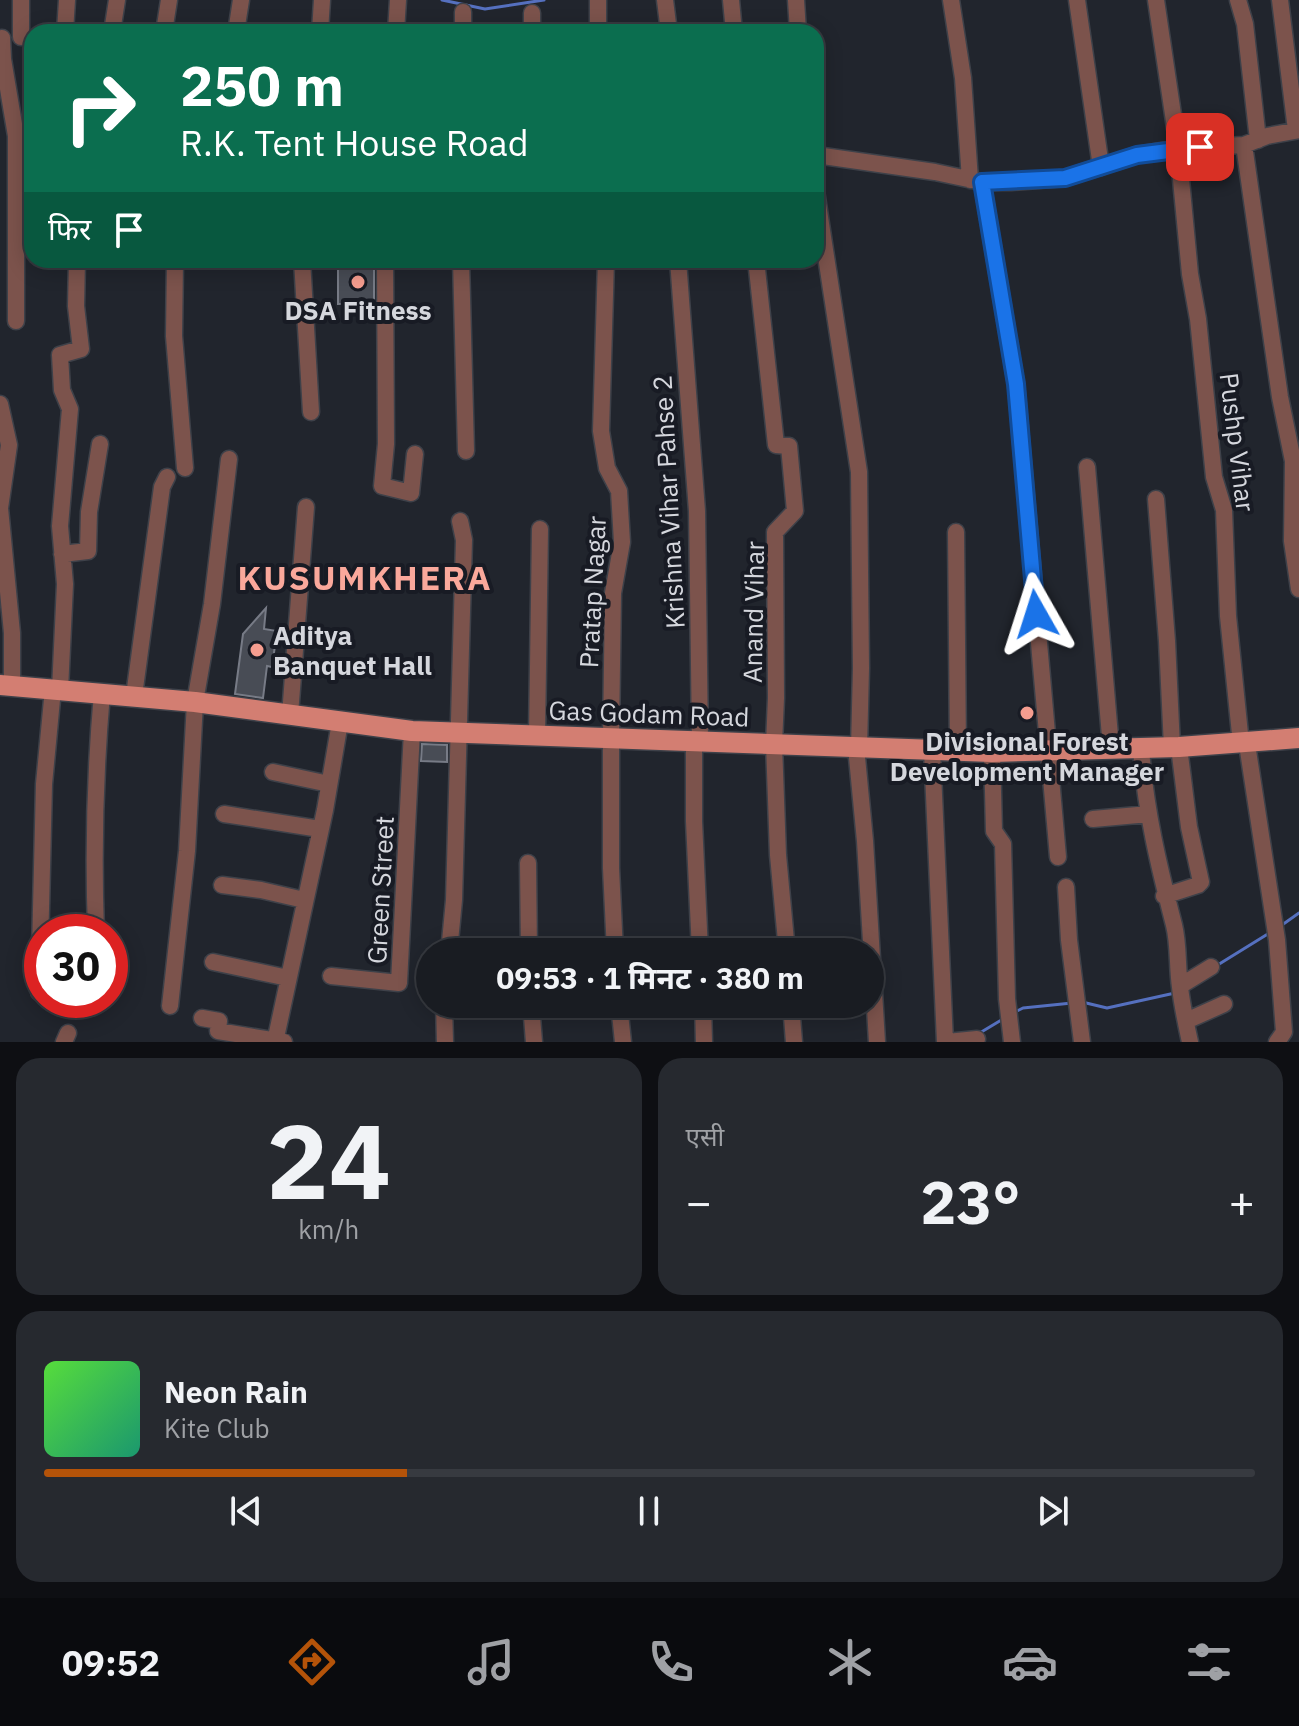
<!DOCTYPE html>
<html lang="hi">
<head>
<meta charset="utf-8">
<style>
	body { margin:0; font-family:"IBM Plex Sans","Noto Sans Devanagari",sans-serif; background:#26292f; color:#f1f3f6; height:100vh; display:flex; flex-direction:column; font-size:30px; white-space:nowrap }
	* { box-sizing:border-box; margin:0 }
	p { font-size:26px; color:#9fa1a5 }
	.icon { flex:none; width:44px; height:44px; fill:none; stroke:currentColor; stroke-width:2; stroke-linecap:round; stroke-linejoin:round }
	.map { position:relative; height:1042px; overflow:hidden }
	.sheet { display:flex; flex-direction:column; gap:16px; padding:16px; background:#0e0f13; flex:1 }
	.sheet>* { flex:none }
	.hud { position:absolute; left:24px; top:24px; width:800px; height:244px; border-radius:24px; box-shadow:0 4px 20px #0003,0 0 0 2px #373a40; background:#0b6e4f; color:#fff; overflow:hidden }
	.speed { position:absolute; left:24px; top:914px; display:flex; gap:16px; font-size:40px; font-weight:700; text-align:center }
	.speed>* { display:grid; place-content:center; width:104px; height:104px; border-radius:50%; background:#191c22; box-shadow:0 4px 20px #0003,0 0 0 2px #373a40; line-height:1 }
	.speed .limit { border:12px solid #d22; background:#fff; color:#111 }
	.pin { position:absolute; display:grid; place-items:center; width:68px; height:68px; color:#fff; margin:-34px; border-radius:16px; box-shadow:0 4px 12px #0006 }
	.me { position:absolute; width:88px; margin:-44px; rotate:354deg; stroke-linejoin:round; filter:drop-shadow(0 0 6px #0008) }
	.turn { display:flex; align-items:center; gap:28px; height:168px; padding:0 24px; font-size:36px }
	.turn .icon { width:104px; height:104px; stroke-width:2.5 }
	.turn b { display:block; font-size:56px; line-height:68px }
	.then { display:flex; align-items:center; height:76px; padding:0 24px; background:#0003; gap:16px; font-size:30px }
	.big { font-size:60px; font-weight:700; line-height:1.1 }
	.sheet .widget { flex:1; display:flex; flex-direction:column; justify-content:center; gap:12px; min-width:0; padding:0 28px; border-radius:24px; background:#26292f }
	.sheet .dial { align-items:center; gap:0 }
	.dial b { font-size:104px; line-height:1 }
	.song { display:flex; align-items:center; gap:24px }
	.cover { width:96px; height:96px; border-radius:12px; background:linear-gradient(135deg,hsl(110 70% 55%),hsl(160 70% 35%)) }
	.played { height:8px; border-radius:4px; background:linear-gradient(90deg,#b45309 30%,#373a40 30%) }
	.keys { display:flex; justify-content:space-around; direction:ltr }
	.heat { display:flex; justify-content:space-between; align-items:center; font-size:44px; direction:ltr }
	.sheet .tiles { flex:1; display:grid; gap:16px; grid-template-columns:1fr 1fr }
	.widget:last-child { grid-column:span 2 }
	.trip { position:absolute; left:416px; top:938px; width:468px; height:80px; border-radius:40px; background:#191c22; box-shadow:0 4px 20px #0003,0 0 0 2px #373a40; font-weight:700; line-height:80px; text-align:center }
	.tabs { display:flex; height:128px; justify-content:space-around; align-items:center; background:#0a0b0e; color:#9fa1a5 }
	.tabs .icon { width:56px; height:56px }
	.tabs .active { color:#b45309 }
	.tabs b { font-size:36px; color:#f1f3f6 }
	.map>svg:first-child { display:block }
</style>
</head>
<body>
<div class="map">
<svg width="1299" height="1042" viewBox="0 0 1299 1042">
	<rect width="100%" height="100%" fill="#21252d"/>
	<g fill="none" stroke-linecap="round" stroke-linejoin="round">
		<path stroke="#5570bf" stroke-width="3" d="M442 0 485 9 544 0
			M1282 925 1299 913
			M1216 966 1271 932
			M1082 1002 1107 1008 1175 993
			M1017 1011 1023 1008 1072 1003
			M978 1034 1003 1019"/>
	</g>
	<path fill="#484c55" stroke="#777b86" stroke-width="2" d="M338 260H374V303L338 304Z
		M266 608 264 629 277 631 272 667 267 666 263 698 235 694 243 634Z
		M422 744 447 745V762L421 761Z"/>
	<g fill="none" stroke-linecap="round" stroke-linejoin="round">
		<g stroke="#3e4149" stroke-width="19">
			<path id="minor" d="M21 0V37
				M598 0V32
				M665 0 669 32
				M731 0 734 32
				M796 0 798 32
				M951 0 963 78 970 180
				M1077 0 1101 167
				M1156 0 1178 148 1190 274 1198 319 1214 477 1224 510 1228 616 1241 744
				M1238 0 1245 24 1258 140
				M1280 0 1296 130
				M65 32 67 0
				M112 32 117 0
				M164 32 169 0
				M236 32 241 0
				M320 32 322 0
				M396 32 398 0
				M463 32V12
				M532 32V13
				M2 38 3 59 16 136V321
				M1244 145 1280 397 1293 461 1292 541 1299 589
				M816 155 935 172 982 182H1011L1065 178 1137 155 1178 148 1244 145 1267 136 1299 130
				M982 182 1016 384 1058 857
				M816 191 859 472 861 668 859 748
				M175 260 174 336 185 468
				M302 260 311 412
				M385 260 386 444 382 486 411 493 415 454
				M461 260 466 451
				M606 260 601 431 607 468 619 491 622 542 613 593 611 737V868L615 952
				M678 260 697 511 700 741
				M756 260 776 445 789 446 795 511 775 532 776 698 774 744 778 855 787 952
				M0 404 9 445 0 508 12 633V686
				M1087 467 1111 748
				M1156 499 1167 641 1172 747
				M956 532 958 751
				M62 554 88 551 89 512 100 444
				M60 690 65 584 60 526 70 409 62 390 60 355 81 349 76 306 77 260
				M134 696 162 487 167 477
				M290 715 306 507
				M537 735 540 529
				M694 740V821L700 952
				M1247 744 1277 940 1284 1032 1277 1042
				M856 747 865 841 877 1042
				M1141 748C1145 809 1159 867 1174 925 1179 945 1177 967 1180 987 1182 1005 1186 1024 1190 1042
				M932 750 945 1042
				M992 752 994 831 1003 844 1007 999 1012 1042
				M273 772 329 784
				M224 814 320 829
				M1093 819 1149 814
				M528 863 529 952
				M222 885 261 890 304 900
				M1066 887 1069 940 1082 1042
				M1164 896 1198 885 1201 882 1189 827 1179 747
				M96 932C93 852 95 773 102 693
				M449 952 454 900 464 540 460 521
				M213 962 288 978
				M331 976 399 983 412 731
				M1180 986 1211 967
				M39 992 44 784 53 689
				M444 1004 445 1042
				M531 1004 534 1042
				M619 1004 623 1042
				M703 1004 704 1042
				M791 1004 794 1042
				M170 1006 187 851 195 702 212 604 229 459
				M202 1018 219 1021 218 1031 284 1042
				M1186 1021 1224 1004
				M64 1042 68 1033
				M275 1042 325 810 340 722
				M947 1042 977 1039"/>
		</g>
		<g stroke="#3e4149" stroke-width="23">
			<path id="major" d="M0 685 195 702 412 731 992 752 1179 747 1299 738"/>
		</g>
		<use href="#minor" stroke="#7c534c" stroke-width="16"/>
		<use href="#major" stroke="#d37e72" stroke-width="20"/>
	</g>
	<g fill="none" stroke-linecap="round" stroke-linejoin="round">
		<g stroke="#114b97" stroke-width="20">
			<path id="route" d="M1036 614 1016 384 982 182 1065 178 1137 155 1200 147"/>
		</g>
		<use href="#route" stroke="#1a73e8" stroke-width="14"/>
	</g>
	<g fill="#f59d8f" stroke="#181b24" stroke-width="3">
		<circle cx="358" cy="282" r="8"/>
		<circle cx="257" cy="650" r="8"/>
		<circle cx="1027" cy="713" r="8"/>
	</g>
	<g text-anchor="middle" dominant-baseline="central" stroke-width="8" stroke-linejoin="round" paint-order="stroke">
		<g font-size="26" font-weight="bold" fill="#d5d7dd" stroke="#181b24">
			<text x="358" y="310">DSA Fitness</text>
			<text x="273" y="635" text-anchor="start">Aditya<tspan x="273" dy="30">Banquet Hall</tspan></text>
			<text x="1027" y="741">Divisional Forest<tspan x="1027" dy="30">Development Manager</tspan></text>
		</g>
		<g font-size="26" fill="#d5d7dd" stroke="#181b24">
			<text transform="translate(1238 442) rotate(83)">Pushp Vihar</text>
			<text transform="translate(668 502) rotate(-93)">Krishna Vihar Pahse 2</text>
			<text transform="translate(592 592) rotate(-87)">Pratap Nagar</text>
			<text transform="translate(753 612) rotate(-89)">Anand Vihar</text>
			<text transform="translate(649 713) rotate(2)">Gas Godam Road</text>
			<text transform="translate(380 890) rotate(-87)">Green Street</text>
		</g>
		<g font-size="34" font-weight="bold" letter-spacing="2" fill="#faa89b" stroke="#181b24">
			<text x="365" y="577">KUSUMKHERA</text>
		</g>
	</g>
</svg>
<div class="speed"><div class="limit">30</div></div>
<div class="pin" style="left:1200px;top:147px;background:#d93025"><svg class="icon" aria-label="arrive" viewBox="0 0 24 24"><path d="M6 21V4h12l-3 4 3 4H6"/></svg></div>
<svg class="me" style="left:1036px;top:614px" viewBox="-20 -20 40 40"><path d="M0-17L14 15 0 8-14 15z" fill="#1a73e8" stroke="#fff" stroke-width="4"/></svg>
<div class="trip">09:53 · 1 मिनट · 380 m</div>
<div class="hud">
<div class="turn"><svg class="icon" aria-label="right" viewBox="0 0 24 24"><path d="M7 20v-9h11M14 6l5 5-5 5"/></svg><div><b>250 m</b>R.K. Tent House Road</div></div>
<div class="then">फिर<svg class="icon" aria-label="arrive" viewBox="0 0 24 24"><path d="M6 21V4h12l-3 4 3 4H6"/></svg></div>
</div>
</div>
<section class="sheet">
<div class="tiles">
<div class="widget dial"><b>24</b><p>km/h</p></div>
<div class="widget"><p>एसी</p>
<div class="heat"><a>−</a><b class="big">23°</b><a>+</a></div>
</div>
<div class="widget">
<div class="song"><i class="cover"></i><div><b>Neon Rain</b><p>Kite Club</p></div></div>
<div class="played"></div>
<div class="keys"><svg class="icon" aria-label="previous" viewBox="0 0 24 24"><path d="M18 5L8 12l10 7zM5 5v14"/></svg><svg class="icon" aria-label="pause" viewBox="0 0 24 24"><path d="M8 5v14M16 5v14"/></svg><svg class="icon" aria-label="next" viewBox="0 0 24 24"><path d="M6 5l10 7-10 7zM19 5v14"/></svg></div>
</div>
</div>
</section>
<nav class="tabs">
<b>09:52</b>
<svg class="icon active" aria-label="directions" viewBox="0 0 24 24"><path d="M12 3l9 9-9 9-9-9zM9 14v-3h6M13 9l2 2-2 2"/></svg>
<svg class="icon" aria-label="music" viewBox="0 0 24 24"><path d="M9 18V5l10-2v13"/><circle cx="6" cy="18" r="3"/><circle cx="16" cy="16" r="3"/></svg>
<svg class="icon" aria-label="phone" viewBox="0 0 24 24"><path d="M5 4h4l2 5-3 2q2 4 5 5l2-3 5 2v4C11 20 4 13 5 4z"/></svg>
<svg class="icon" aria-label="climate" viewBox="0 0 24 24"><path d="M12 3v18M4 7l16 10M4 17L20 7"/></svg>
<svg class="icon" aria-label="car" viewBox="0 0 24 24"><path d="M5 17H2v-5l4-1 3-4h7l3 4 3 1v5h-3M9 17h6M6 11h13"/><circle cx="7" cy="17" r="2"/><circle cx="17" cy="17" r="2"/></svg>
<svg class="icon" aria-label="filters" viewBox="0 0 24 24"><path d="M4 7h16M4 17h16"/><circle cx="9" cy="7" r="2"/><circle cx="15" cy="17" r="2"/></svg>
</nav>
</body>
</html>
